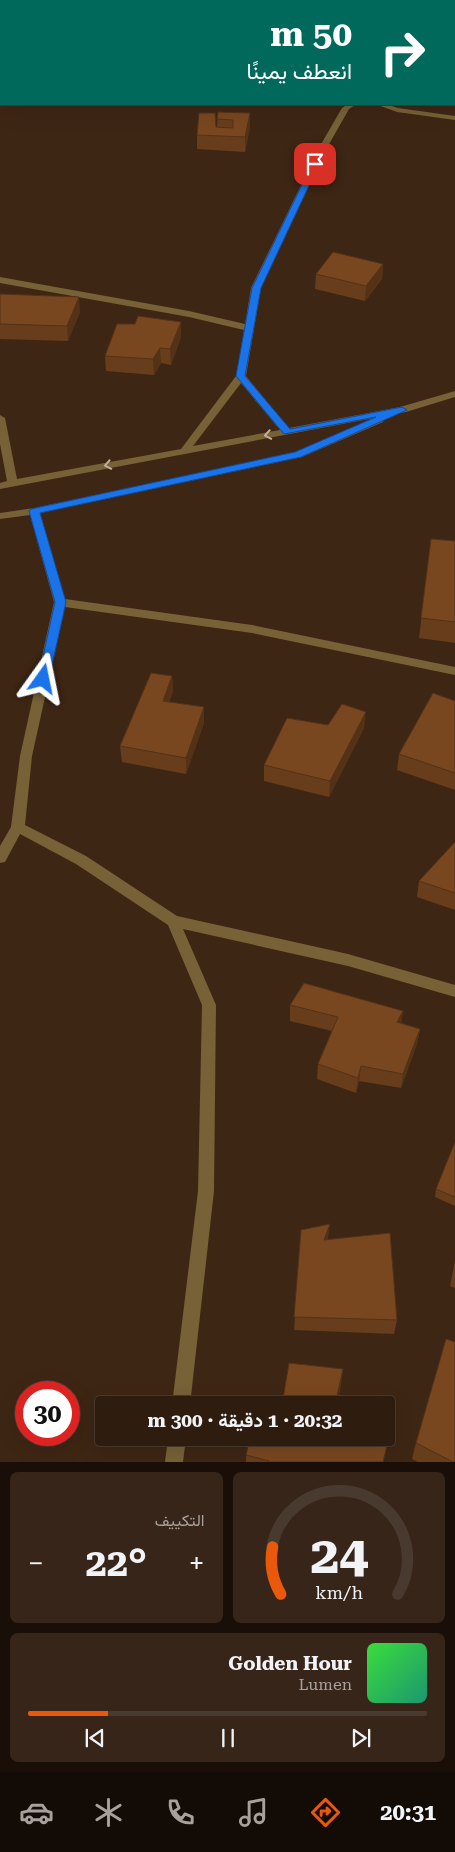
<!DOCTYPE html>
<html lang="ar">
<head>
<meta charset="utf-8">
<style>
	body { margin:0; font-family:"Roboto Serif",Vazirmatn,serif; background:#362518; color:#f1f3f6; direction:rtl; height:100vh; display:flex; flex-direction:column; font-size:19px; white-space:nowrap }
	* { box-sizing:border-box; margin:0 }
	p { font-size:16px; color:#a7a19e }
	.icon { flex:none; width:28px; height:28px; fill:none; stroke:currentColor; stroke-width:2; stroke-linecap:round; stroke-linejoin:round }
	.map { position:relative; height:1462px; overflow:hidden; direction:ltr }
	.panel { display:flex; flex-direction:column; gap:10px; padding:10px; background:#190f08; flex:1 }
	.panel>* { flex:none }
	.hud { position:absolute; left:0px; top:0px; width:455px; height:105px; box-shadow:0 5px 20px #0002,0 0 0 1px #493a2f; direction:rtl; background:#00695c; color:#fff; overflow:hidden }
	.speed { position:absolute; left:15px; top:1381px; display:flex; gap:10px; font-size:25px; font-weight:700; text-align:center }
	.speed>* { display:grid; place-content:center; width:65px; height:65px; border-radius:50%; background:#2e1c0f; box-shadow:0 5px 20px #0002,0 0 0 1px #493a2f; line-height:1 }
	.speed .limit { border:8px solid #d22; background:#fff; color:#111 }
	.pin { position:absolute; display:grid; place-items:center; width:42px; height:42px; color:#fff; margin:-21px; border-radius:10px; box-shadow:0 2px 8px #0006 }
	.me { position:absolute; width:55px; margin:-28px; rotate:12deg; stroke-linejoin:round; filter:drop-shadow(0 0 4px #0008) }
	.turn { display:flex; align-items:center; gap:18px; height:105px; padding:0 20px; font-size:22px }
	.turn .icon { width:65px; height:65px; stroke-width:2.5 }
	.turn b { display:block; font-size:35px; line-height:42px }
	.big { font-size:38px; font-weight:700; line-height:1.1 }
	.panel .card { flex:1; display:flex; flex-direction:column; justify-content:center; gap:8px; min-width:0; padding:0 18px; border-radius:8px; background:#362518 }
	.panel .dial { align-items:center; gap:0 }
	.dial svg { height:130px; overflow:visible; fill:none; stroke:#493a2f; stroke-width:7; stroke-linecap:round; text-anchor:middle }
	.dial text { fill:#f1f3f6; stroke:none }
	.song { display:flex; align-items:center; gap:15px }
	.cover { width:60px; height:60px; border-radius:8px; background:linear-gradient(135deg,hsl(120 70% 55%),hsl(160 70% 35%)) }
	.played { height:5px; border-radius:2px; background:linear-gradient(90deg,#ea580c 20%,#493a2f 20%) }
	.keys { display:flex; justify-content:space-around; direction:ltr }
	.heat { display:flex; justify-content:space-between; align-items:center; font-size:28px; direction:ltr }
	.panel .tiles { flex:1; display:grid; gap:10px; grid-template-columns:1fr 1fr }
	.card:last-child { grid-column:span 2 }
	.trip { position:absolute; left:95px; top:1396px; width:300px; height:50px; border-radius:5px; background:#2e1c0f; box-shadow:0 5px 20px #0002,0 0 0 1px #493a2f; font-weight:700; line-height:50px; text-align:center; direction:rtl }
	.tab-bar { display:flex; height:80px; justify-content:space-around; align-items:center; background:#120b06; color:#a7a19e }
	.tab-bar .icon { width:35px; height:35px }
	.tab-bar .on { color:#ea580c }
	.tab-bar b { font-size:22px; color:#f1f3f6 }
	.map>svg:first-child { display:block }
</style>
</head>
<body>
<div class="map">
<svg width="455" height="1462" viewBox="0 0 455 1462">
	<rect width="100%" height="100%" fill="#3e2614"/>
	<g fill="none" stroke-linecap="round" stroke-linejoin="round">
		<path fill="#776137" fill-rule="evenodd" d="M348 104H357L349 109 328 146 261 288 246 376 289 428 400 407 455 391V397L406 412 380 417 384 420 383 422 302 457 40 513 65 599 252 625 455 667V675L252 633 65 607 32 756 25 825 86 856 177 916 348 954 455 985V997L348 966 183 929 216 1005 214 1191 190 1405H172L198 1191 202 1005 168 925 76 864 20 834 5 862 0 863V846L11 827 20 756 54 602 30 515 0 519V513L34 508 295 453 374 418 0 489V483L7 481 0 444V415L5 418 17 479 181 449 236 376 244 330 189 317 0 283V277L189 311 245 324 251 288 320 146 342 108ZM241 383 280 430 193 446Z
			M375 104H386L398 108 455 116V120L397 112Z
			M168 1438H186L183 1462H165Z"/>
	</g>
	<path fill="#673d1c" d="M321 0H364V1H321Z
		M218 112 250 127 245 152 197 149V135L217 127Z
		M383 264 382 279 365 301 315 289 316 274Z
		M0 294 80 312 68 341 0 339Z
		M181 322V337L171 365 161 363 154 375 106 371 105 356 135 324Z
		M431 539 455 541V643L419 638Z
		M172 676 173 692 169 702 204 723 186 774 122 762 120 746Z
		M455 701V790L397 770 399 754Z
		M328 725 364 728 329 797 264 781V765Z
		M455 842V910L417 897 419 881Z
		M290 1005 403 1011 401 1023 420 1029 417 1044 401 1088 359 1081 356 1093 317 1079 318 1064 332 1031 290 1021Z
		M455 1142V1206L435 1197 436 1189Z
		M301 1230 328 1238V1239L397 1320 394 1334 294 1330Z
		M455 1260V1288L450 1286Z
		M393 1421 383 1462H246V1455Z
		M416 1443 455 1462H418L412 1459Z"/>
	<path fill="#543216" d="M250 113V127L245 152V137Z
		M383 264 382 279 365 301 366 286Z
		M79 297 80 312 68 341 67 326Z
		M181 322V337L171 365 170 349Z
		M160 348 161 363 154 375 153 359Z
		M172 676 173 692 163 717V701Z
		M204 707V723L186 774V758Z
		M366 712 364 728 329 797 330 781Z
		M403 1011 401 1026 397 1022Z
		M420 1029 417 1044 401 1088 403 1074Z
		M361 1066 359 1081 356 1093 358 1078Z
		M330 1224 328 1238 323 1254 324 1240Z
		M343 1369 341 1386 337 1405H335Z"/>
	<path fill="#784720" stroke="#543216" d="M337 0H363V1Z
		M218 112 250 113 245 137 197 135 199 113H215L216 127 233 128V120L217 119Z
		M333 252 383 264 366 286 316 274Z
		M0 294 79 297 67 326 0 324Z
		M138 316 181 322 170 349 160 348 153 359 105 356 117 324H135Z
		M431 539 455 541V622L421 618Z
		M151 673 172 676 163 701 204 707 186 758 120 746Z
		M433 693 455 701V773L399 754Z
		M342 704 366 712 330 781 264 765 287 718 328 725Z
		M455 842V893L419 881Z
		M304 983 403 1011 397 1022 420 1029 403 1074 361 1066 358 1078 318 1064 338 1017 290 1005Z
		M455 1142V1197L436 1189Z
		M330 1224 324 1240 390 1233 397 1320 294 1317 301 1230Z
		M446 1339 455 1342V1462H453L416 1443Z
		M289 1363 343 1369 335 1405H282Z
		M386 1420 393 1421 383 1462H268L269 1461 246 1455 250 1438H386Z"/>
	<defs><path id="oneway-chevron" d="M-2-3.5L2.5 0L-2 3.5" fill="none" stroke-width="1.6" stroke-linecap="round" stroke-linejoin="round" transform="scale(1.25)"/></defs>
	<g stroke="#c0ae98">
		<use href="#oneway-chevron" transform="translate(268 435) rotate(170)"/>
		<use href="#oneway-chevron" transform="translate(108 465) rotate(169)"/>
	</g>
	<path fill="#1a73e8" stroke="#114b97" d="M313 162 319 164 261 288 245 376 290 429 402 407 407 410 301 457 40 513 66 602 49 679 47 682H39L38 679 55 602 29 511 31 509 295 452 376 417 284 434 236 376 252 288Z"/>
</svg>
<div class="speed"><div class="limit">30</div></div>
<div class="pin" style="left:315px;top:164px;background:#d93025"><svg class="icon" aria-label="arrive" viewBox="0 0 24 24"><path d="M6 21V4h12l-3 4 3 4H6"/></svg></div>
<svg class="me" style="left:43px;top:679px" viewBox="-20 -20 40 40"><path d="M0-17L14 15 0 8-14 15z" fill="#1a73e8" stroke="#fff" stroke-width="4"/></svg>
<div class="trip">20:32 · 1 دقيقة · 300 m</div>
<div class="hud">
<div class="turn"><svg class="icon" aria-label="right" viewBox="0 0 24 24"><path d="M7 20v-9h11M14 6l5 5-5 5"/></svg><div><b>50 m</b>انعطف يمينًا</div></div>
</div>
</div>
<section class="panel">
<div class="tiles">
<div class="card dial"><svg viewBox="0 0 100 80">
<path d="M14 69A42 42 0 1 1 86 69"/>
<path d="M14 69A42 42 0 0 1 9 40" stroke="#ea580c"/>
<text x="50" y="56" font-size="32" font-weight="700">24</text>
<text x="50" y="72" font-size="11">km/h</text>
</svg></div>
<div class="card"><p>التكييف</p>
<div class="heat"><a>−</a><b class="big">22°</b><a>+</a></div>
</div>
<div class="card">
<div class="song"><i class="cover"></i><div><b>Golden Hour</b><p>Lumen</p></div></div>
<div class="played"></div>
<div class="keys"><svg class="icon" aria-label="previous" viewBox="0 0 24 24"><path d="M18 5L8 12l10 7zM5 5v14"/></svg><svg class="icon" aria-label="pause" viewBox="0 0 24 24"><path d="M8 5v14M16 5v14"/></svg><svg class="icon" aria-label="next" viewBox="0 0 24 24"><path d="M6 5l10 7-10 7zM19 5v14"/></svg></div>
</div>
</div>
</section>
<nav class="tab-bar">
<b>20:31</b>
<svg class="icon on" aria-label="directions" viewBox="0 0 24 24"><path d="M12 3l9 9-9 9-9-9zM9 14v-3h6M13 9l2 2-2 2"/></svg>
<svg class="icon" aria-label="music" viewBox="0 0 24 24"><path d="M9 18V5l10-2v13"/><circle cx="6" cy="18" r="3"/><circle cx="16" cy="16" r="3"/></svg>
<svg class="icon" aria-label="phone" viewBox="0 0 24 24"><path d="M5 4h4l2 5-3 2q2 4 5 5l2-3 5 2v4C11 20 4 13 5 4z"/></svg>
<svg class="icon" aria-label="climate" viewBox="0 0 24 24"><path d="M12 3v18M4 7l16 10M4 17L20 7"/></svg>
<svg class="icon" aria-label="car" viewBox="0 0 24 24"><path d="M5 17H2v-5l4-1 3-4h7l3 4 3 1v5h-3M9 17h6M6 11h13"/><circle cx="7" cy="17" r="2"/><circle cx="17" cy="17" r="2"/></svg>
</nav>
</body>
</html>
